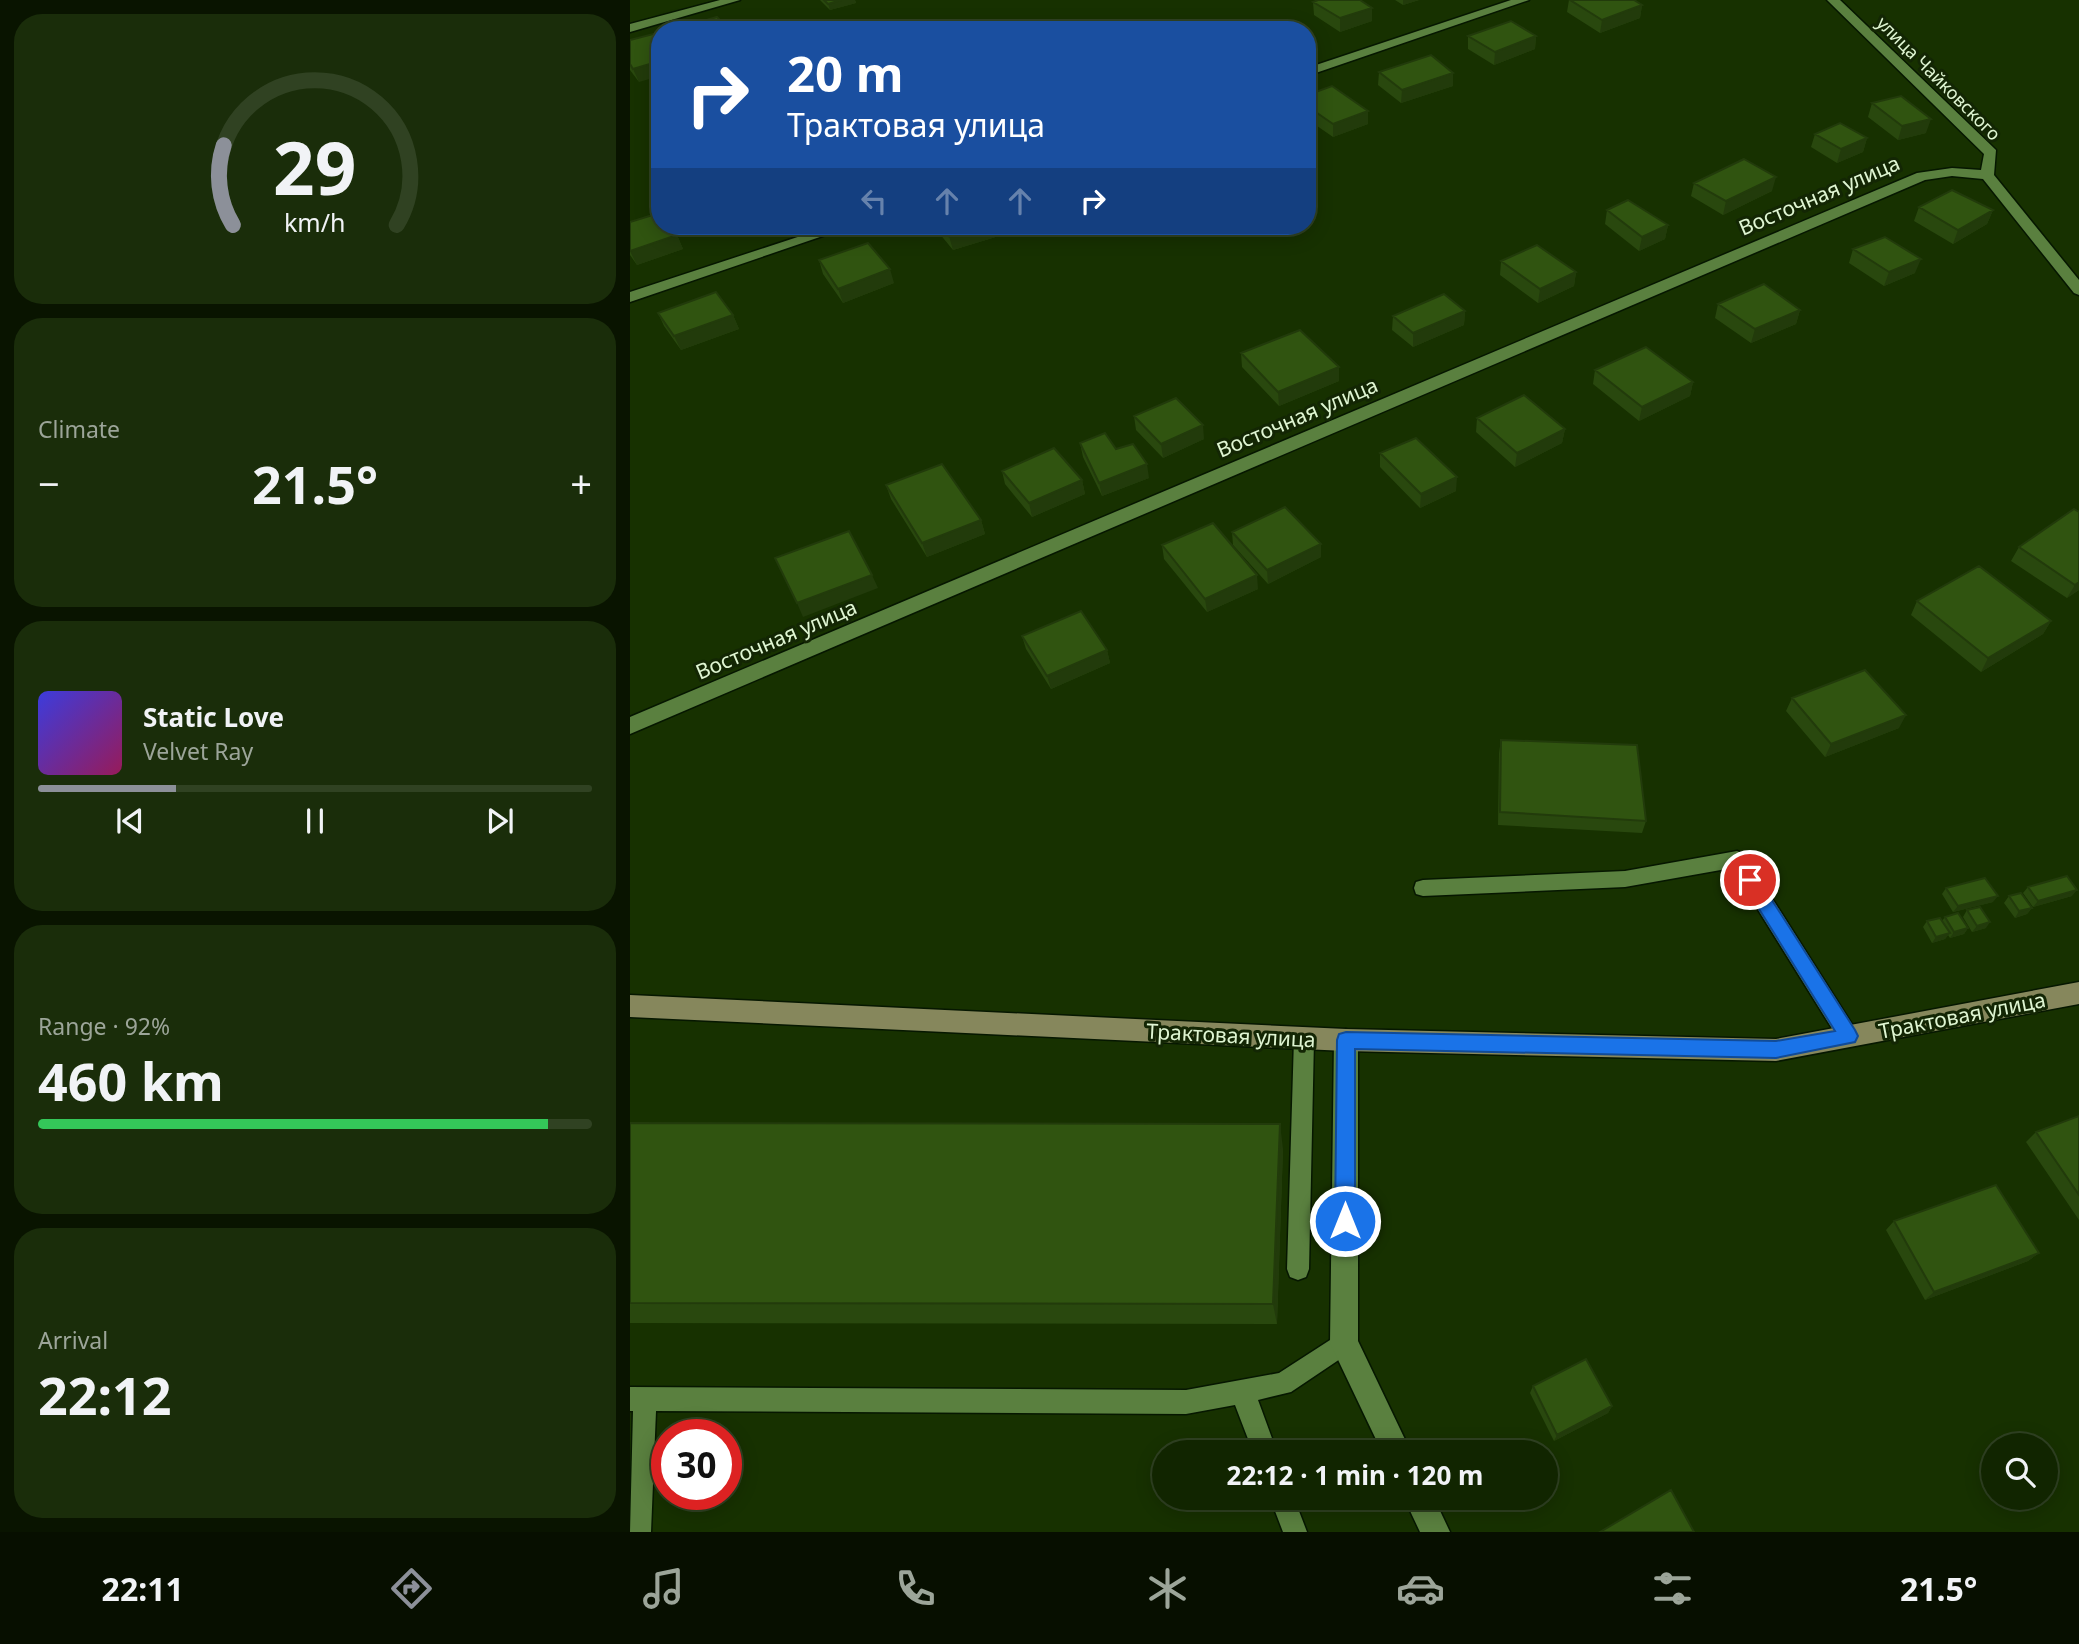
<!DOCTYPE html>
<html lang="en">
<head>
<meta charset="utf-8">
<style>
	body { margin:0; font-family:"Noto Sans",sans-serif; background:#1a2d0a; color:#f1f3f6; height:100vh; display:flex; flex-direction:column; font-size:26px; white-space:nowrap }
	* { box-sizing:border-box; margin:0 }
	p { font-size:23px; color:#9ca599 }
	.icon { flex:none; width:38px; height:38px; fill:none; stroke:currentColor; stroke-width:2; stroke-linecap:round; stroke-linejoin:round }
	.map { position:relative; flex:1; overflow:hidden }
	.details { display:flex; flex-direction:column; gap:14px; padding:14px; background:#091400; width:630px }
	.details>* { flex:none }
	.banner { position:absolute; left:21px; top:21px; width:665px; height:214px; border-radius:28px; box-shadow:0 4px 18px #0003,0 0 0 2px #304222; background:#1a4fa0; color:#fff; overflow:hidden }
	.buttons { position:absolute; left:1351px; top:1433px; display:grid; gap:14px }
	.buttons a { display:grid; place-items:center; width:77px; height:77px; border-radius:50%; background:#112500; box-shadow:0 4px 18px #0003,0 0 0 2px #304222; font-size:35px }
	.speed { position:absolute; left:21px; top:1419px; display:flex; gap:14px; font-size:35px; font-weight:700; text-align:center }
	.speed>* { display:grid; place-content:center; width:91px; height:91px; border-radius:50%; background:#112500; box-shadow:0 4px 18px #0003,0 0 0 2px #304222; line-height:1 }
	.speed .limit { border:10px solid #d22; background:#fff; color:#111 }
	.pin { position:absolute; display:grid; place-items:center; width:60px; height:60px; color:#fff; margin:-30px; border:4px solid #fff; border-radius:50%; box-shadow:0 2px 7px #0007 }
	.me { position:absolute; width:77px; margin:-38px; rotate:0deg; stroke-linejoin:round; filter:drop-shadow(0 0 5px #0008) }
	.turn { display:flex; align-items:center; gap:24px; height:147px; padding:0 21px; font-size:32px }
	.turn .icon { width:91px; height:91px; stroke-width:2.5 }
	.turn b { display:block; font-size:49px; line-height:60px }
	.lanes { display:flex; align-items:center; height:66px; padding:0 21px; background:#0003; justify-content:center; gap:35px; direction:ltr }
	.lanes .off { opacity:.35 }
	.big { font-size:52px; font-weight:700; line-height:1.1 }
	.details .widget { flex:1; display:flex; flex-direction:column; justify-content:center; gap:10px; min-width:0; padding:0 24px; border-radius:28px; background:#1a2d0a }
	.details .dial { align-items:center; gap:0 }
	.dial svg { height:182px; overflow:visible; fill:none; stroke:#304222; stroke-width:7; stroke-linecap:round; text-anchor:middle }
	.dial text { fill:#f1f3f6; stroke:none }
	.song { display:flex; align-items:center; gap:21px }
	.cover { width:84px; height:84px; border-radius:10px; background:linear-gradient(135deg,hsl(240 70% 55%),hsl(330 70% 35%)) }
	.played { height:7px; border-radius:4px; background:linear-gradient(90deg,#8c9099 25%,#304222 25%) }
	.keys { display:flex; justify-content:space-around; direction:ltr }
	.heat { display:flex; justify-content:space-between; align-items:center; font-size:38px; direction:ltr }
	.charge { height:10px; border-radius:5px; background:linear-gradient(90deg,#34c759 92%,#304222 0) }
	.trip { position:absolute; left:522px; top:1440px; width:406px; height:70px; border-radius:35px; background:#112500; box-shadow:0 4px 18px #0003,0 0 0 2px #304222; font-weight:700; line-height:70px; text-align:center }
	.tabs { display:flex; height:112px; justify-content:space-around; align-items:center; background:#070f00; color:#9ca599 }
	.tabs .icon { width:49px; height:49px }
	.tabs .selected { color:#8c9099 }
	.tabs b { font-size:32px; color:#f1f3f6 }
	main { display:flex; flex:1; min-height:0 }
	.map>svg:first-child { display:block }
</style>
</head>
<body>
<main>
<section class="details">
<div class="widget dial"><svg viewBox="0 0 100 80">
<path d="M14 69A42 42 0 1 1 86 69"/>
<path d="M14 69A42 42 0 0 1 10 34" stroke="#8c9099"/>
<text x="50" y="56" font-size="32" font-weight="700">29</text>
<text x="50" y="72" font-size="11">km/h</text>
</svg></div>
<div class="widget"><p>Climate</p>
<div class="heat"><a>−</a><b class="big">21.5°</b><a>+</a></div>
</div>
<div class="widget">
<div class="song"><i class="cover"></i><div><b>Static Love</b><p>Velvet Ray</p></div></div>
<div class="played"></div>
<div class="keys"><svg class="icon" aria-label="previous" viewBox="0 0 24 24"><path d="M18 5L8 12l10 7zM5 5v14"/></svg><svg class="icon" aria-label="pause" viewBox="0 0 24 24"><path d="M8 5v14M16 5v14"/></svg><svg class="icon" aria-label="next" viewBox="0 0 24 24"><path d="M6 5l10 7-10 7zM19 5v14"/></svg></div>
</div>
<div class="widget"><p>Range · 92%</p><b class="big">460 km</b><div class="charge"></div></div>
<div class="widget"><p>Arrival</p><b class="big">22:12</b></div>
</section>
<div class="map">
<svg width="1449" height="1532" viewBox="0 0 1449 1532">
	<rect width="100%" height="100%" fill="#173100"/>
	<g fill="none" stroke-linecap="round" stroke-linejoin="round">
		<g stroke="#061700" stroke-width="3">
			<path id="lane" d="M1107 851 1114 854 1225 1029 1228 1036 1225 1043 1218 1045 1211 1043 1102 868 995 887 793 896 786 894 784 888 786 882 793 880 995 871Z
				M674 1030 681 1032 684 1039 679 1269 676 1277 668 1280 660 1277 657 1269 664 1039 667 1032Z
				M714 1331 722 1335 726 1343 722 1351 661 1392 628 1400 647 1452H623L605 1405 556 1414 26 1411 21 1532H0L3 1411H0V1387L556 1390 649 1373Z
				M640 1498H664L677 1532H653Z"/>
		</g>
		<g stroke="#061700" stroke-width="3">
			<path id="street" d="M90 0H110L0 32V24Z
				M881 0H899L677 76V68Z
				M1197 0H1210L1366 150 1364 175 1449 280V295L1444 293 1353 179 1322 176 1295 180 0 734V717L1287 173 1322 168 1351 170 1354 154Z
				M201 226H222L0 302V292Z
				M716 1029 725 1032 728 1040V1341L781 1452H752L700 1343 704 1040 707 1032Z
				M774 1498H804L820 1532H790Z"/>
		</g>
		<g stroke="#061700" stroke-width="3">
			<path id="secondary" d="M1449 982V1004L1146 1061 716 1051 0 1017V995L716 1029 1146 1039Z"/>
		</g>
		<use href="#lane" fill="#5a803f" fill-rule="evenodd"/>
		<use href="#street" fill="#5a803f" fill-rule="evenodd"/>
		<use href="#secondary" fill="#86875c" fill-rule="evenodd"/>
	</g>
	<path fill="#29480e" d="M190 0H225L226 3 200 10Z
		M765 0H789L773 5Z
		M939 0H1004L1012 5 1010 18 970 33 937 12Z
		M683 2 742 21 710 32 684 15Z
		M838 36H906L905 49 864 65 838 49Z
		M0 40 9 82 0 70Z
		M749 72 823 73V86L771 103 748 85Z
		M677 95 738 124 703 137 677 119Z
		M1242 103 1296 133 1268 140 1238 117Z
		M1185 134 1237 138 1233 152 1207 163 1181 147Z
		M1064 183 1142 191 1093 215 1061 196Z
		M1289 207 1363 210 1357 224 1323 244 1284 221Z
		M977 210 1038 225 1035 239 1009 251 975 224Z
		M0 222 47 235 53 249 7 265 0 255Z
		M307 226H381L382 232 323 250 309 233Z
		M1223 249 1285 273 1254 286 1219 263Z
		M189 260 264 283 213 303 193 274Z
		M871 261 946 272 944 286 908 303 870 275Z
		M1088 304 1170 310 1166 324 1121 343 1085 318Z
		M835 311 834 325 783 347 762 330 763 316Z
		M28 313 103 315 109 329 51 350 34 326Z
		M611 353 709 367V381L649 406 612 367Z
		M965 370 1063 382 1060 396 1009 421 963 384Z
		M504 416 574 439 533 458 506 430Z
		M847 418 935 429 932 443 885 467 846 432Z
		M450 443 486 449 519 478 472 496 453 457Z
		M750 453 826 491 790 508 750 467Z
		M372 471 452 480 455 494 402 517 375 484Z
		M256 485 351 520 355 534 297 557 261 499Z
		M1444 509 1449 590 1437 598 1381 561 1389 547Z
		M602 532 691 557 638 584 603 545Z
		M532 545 628 589 577 612 534 559Z
		M1287 601 1421 621 1413 634 1351 672 1281 615Z
		M392 636 477 650 480 663 421 689 396 649Z
		M1162 698 1269 728 1195 757 1156 711Z
		M871 740 1016 821 1012 833 868 825 869 753Z
		M1398 887 1442 896 1403 907 1393 893Z
		M1316 888 1363 902 1323 912 1312 894Z
		M1379 896 1402 908 1397 914 1385 918 1374 903Z
		M1337 910 1356 928 1342 932 1333 917Z
		M1315 917 1338 928 1334 934 1320 938 1318 935 1315 939 1302 943 1293 927 1297 921H1312Z
		M1449 1116V1220L1396 1142 1406 1132Z
		M0 1123 653 1149 647 1324 0 1323Z
		M1264 1221 1409 1253 1398 1261 1295 1300 1256 1230Z
		M903 1386 982 1406 978 1413 924 1441 900 1393Z"/>
	<path fill="#223b0b" d="M211 0H225L226 3 200 10 198 4Z
		M773 0H789L773 5Z
		M1012 5 1010 18 970 33 972 20Z
		M742 8V21L710 32V18Z
		M906 36 905 49 864 65 865 52Z
		M30 61V76L9 82 3 69Z
		M823 73V86L771 103 772 90Z
		M738 111V124L703 137V124Z
		M1301 119 1296 133 1268 140 1272 126Z
		M1237 138 1233 152 1207 163 1211 149Z
		M1146 177 1142 191 1093 215 1096 201Z
		M1363 210 1357 224 1323 244 1328 230Z
		M1038 225 1035 239 1009 251 1012 237Z
		M122 226H139L124 231Z
		M353 226H381L382 232 323 250 319 236Z
		M47 235 53 249 7 265 0 251Z
		M1291 259 1285 273 1254 286 1259 272Z
		M260 269 264 283 213 303 208 289Z
		M946 272 944 286 908 303 910 289Z
		M1170 310 1166 324 1121 343 1125 329Z
		M835 311 834 325 783 347V333Z
		M103 315 109 329 51 350 44 336Z
		M709 367V381L649 406 648 392Z
		M1063 382 1060 396 1009 421 1012 407Z
		M573 425 574 439 533 458 531 444Z
		M935 429 932 443 885 467 887 453Z
		M517 464 519 478 472 496 469 483Z
		M827 477 826 491 790 508 791 494Z
		M452 480 455 494 402 517 399 503Z
		M351 520 355 534 297 557 292 543Z
		M691 544V557L638 584 637 570Z
		M242 575 248 588 173 617 167 603Z
		M627 575 628 589 577 612 575 599Z
		M1449 582V590L1437 598 1445 585Z
		M1421 621 1413 634 1351 672 1358 658Z
		M477 650 480 663 421 689 417 676Z
		M1276 715 1269 728 1195 757 1201 744Z
		M1447 890 1442 896 1403 907 1408 901Z
		M1368 896 1363 902 1323 912 1328 906Z
		M1402 908 1397 914 1385 918 1389 911Z
		M1360 922 1356 928 1342 932 1347 926Z
		M1338 928 1334 934 1320 938 1324 932Z
		M1320 933 1315 939 1302 943 1306 937Z
		M650 1124 653 1149 647 1324 643 1304Z
		M1409 1253 1398 1261 1295 1300 1304 1292Z
		M982 1406 978 1413 924 1441 927 1435Z"/>
	<path fill="#305410" stroke="#223b0b" stroke-width="2" d="M194 0H211L198 4Z
		M688 0H730L742 8 710 18 683 2Z
		M940 0H1004L1012 5 972 20Z
		M87 17 99 30H42Z
		M881 21 906 36 865 52 838 36Z
		M621 24 629 30H602Z
		M27 33 30 36V61L3 69 0 64V40Z
		M801 55 823 73 772 90 749 72Z
		M702 86 738 111 703 124 677 106V95Z
		M1271 96 1301 119 1272 126 1242 103Z
		M1210 123 1237 138 1211 149 1185 134Z
		M1114 159 1146 177 1096 201 1064 183Z
		M1322 190 1363 210 1328 230 1289 207Z
		M998 200 1038 225 1012 237 977 210Z
		M29 213 30 215V226H39L47 235 0 251V222Z
		M310 226H353L319 236Z
		M1255 237 1291 259 1259 272 1223 249Z
		M238 243 260 269 208 289 189 260Z
		M907 245 946 272 910 289 871 261Z
		M1134 284 1170 310 1125 329 1088 304Z
		M86 292 103 315 44 336 28 313Z
		M814 294 835 311 783 333 763 316Z
		M670 330 709 367 648 392 611 353Z
		M1016 347 1063 382 1012 407 965 370Z
		M894 395 935 429 887 453 847 418Z
		M546 398 573 425 531 444 504 416Z
		M475 433 486 449 503 444 517 464 469 483 450 443Z
		M786 438 827 477 791 494 750 453Z
		M424 448 452 480 399 503 372 471Z
		M312 464 351 520 292 543 256 485Z
		M655 507 691 544 637 570 602 532Z
		M1444 509 1449 512V582L1445 585 1389 547Z
		M583 523 627 575 575 599 532 545Z
		M219 531 242 575 167 603 145 558Z
		M1349 566 1421 621 1358 658 1287 601Z
		M451 611 477 650 417 676 392 636Z
		M1235 670 1276 715 1201 744 1162 698Z
		M871 740 1007 745 1016 821 870 812Z
		M1437 876 1447 890 1408 901 1398 887Z
		M1355 878 1368 896 1328 906 1316 888Z
		M1391 893 1402 908 1389 911 1379 896Z
		M1350 907 1360 922 1347 926 1337 910Z
		M1328 913 1338 928 1324 932 1315 917Z
		M1310 918 1320 933 1306 937 1297 921Z
		M1449 1116V1195L1406 1132Z
		M0 1123 650 1124 643 1304 0 1303Z
		M1366 1185 1409 1253 1304 1292 1264 1221Z
		M956 1359 982 1406 927 1435 903 1386Z
		M1041 1490 1064 1532H970Z"/>
	<path fill="#1a73e8" stroke="#114b97" stroke-width="2" d="M1120 873 1126 875 1225 1030 1228 1036 1225 1042 1146 1058 725 1049V1221L722 1228 715 1231 708 1228 705 1221 707 1040 709 1034 716 1032 1146 1041 1205 1031 1114 885 1112 880 1114 875Z"/>
	<g text-anchor="middle" dominant-baseline="central" stroke-width="6" stroke-linejoin="round" paint-order="stroke">
		<g font-size="18" fill="#dff5d2" stroke="#132604">
			<text transform="translate(1309 78) rotate(45)">улица Чайковского</text>
		</g>
		<g font-size="21" fill="#dff5d2" stroke="#132604">
			<text transform="translate(1189 195) rotate(-23)">Восточная улица</text>
			<text transform="translate(667 417) rotate(-23)">Восточная улица</text>
			<text transform="translate(146 639) rotate(-23)">Восточная улица</text>
			<text transform="translate(1332 1015) rotate(-11)">Трактовая улица</text>
			<text transform="translate(601 1035) rotate(3)">Трактовая улица</text>
		</g>
	</g>
</svg>
<div class="buttons">
<a><svg class="icon" aria-label="search" viewBox="0 0 24 24"><circle cx="10" cy="10" r="6"/><path d="M15 15l6 6"/></svg></a>
</div>
<div class="speed"><div class="limit">30</div></div>
<div class="pin" style="left:1120px;top:880px;background:#d93025"><svg class="icon" aria-label="arrive" viewBox="0 0 24 24"><path d="M6 21V4h12l-3 4 3 4H6"/></svg></div>
<svg class="me" style="left:715px;top:1221px" viewBox="-20 -20 40 40"><circle r="17" fill="#1a73e8" stroke="#fff" stroke-width="3"/><path d="M0-11L8 9 0 5-8 9z" fill="#fff"/></svg>
<div class="trip">22:12 · 1 min · 120 m</div>
<div class="banner">
<div class="turn"><svg class="icon" aria-label="right" viewBox="0 0 24 24"><path d="M7 20v-9h11M14 6l5 5-5 5"/></svg><div><b>20 m</b>Трактовая улица</div></div>
<div class="lanes"><svg class="icon off" aria-label="left" viewBox="0 0 24 24"><path d="M17 20v-9H6M10 6l-5 5 5 5"/></svg><svg class="icon off" aria-label="ahead" viewBox="0 0 24 24"><path d="M12 20V5M6 11l6-6 6 6"/></svg><svg class="icon off" aria-label="ahead" viewBox="0 0 24 24"><path d="M12 20V5M6 11l6-6 6 6"/></svg><svg class="icon" aria-label="right" viewBox="0 0 24 24"><path d="M7 20v-9h11M14 6l5 5-5 5"/></svg></div>
</div>
</div>
</main>
<nav class="tabs">
<b>22:11</b>
<svg class="icon selected" aria-label="directions" viewBox="0 0 24 24"><path d="M12 3l9 9-9 9-9-9zM9 14v-3h6M13 9l2 2-2 2"/></svg>
<svg class="icon" aria-label="music" viewBox="0 0 24 24"><path d="M9 18V5l10-2v13"/><circle cx="6" cy="18" r="3"/><circle cx="16" cy="16" r="3"/></svg>
<svg class="icon" aria-label="phone" viewBox="0 0 24 24"><path d="M5 4h4l2 5-3 2q2 4 5 5l2-3 5 2v4C11 20 4 13 5 4z"/></svg>
<svg class="icon" aria-label="climate" viewBox="0 0 24 24"><path d="M12 3v18M4 7l16 10M4 17L20 7"/></svg>
<svg class="icon" aria-label="car" viewBox="0 0 24 24"><path d="M5 17H2v-5l4-1 3-4h7l3 4 3 1v5h-3M9 17h6M6 11h13"/><circle cx="7" cy="17" r="2"/><circle cx="17" cy="17" r="2"/></svg>
<svg class="icon" aria-label="filters" viewBox="0 0 24 24"><path d="M4 7h16M4 17h16"/><circle cx="9" cy="7" r="2"/><circle cx="15" cy="17" r="2"/></svg>
<b>21.5°</b>
</nav>
</body>
</html>
